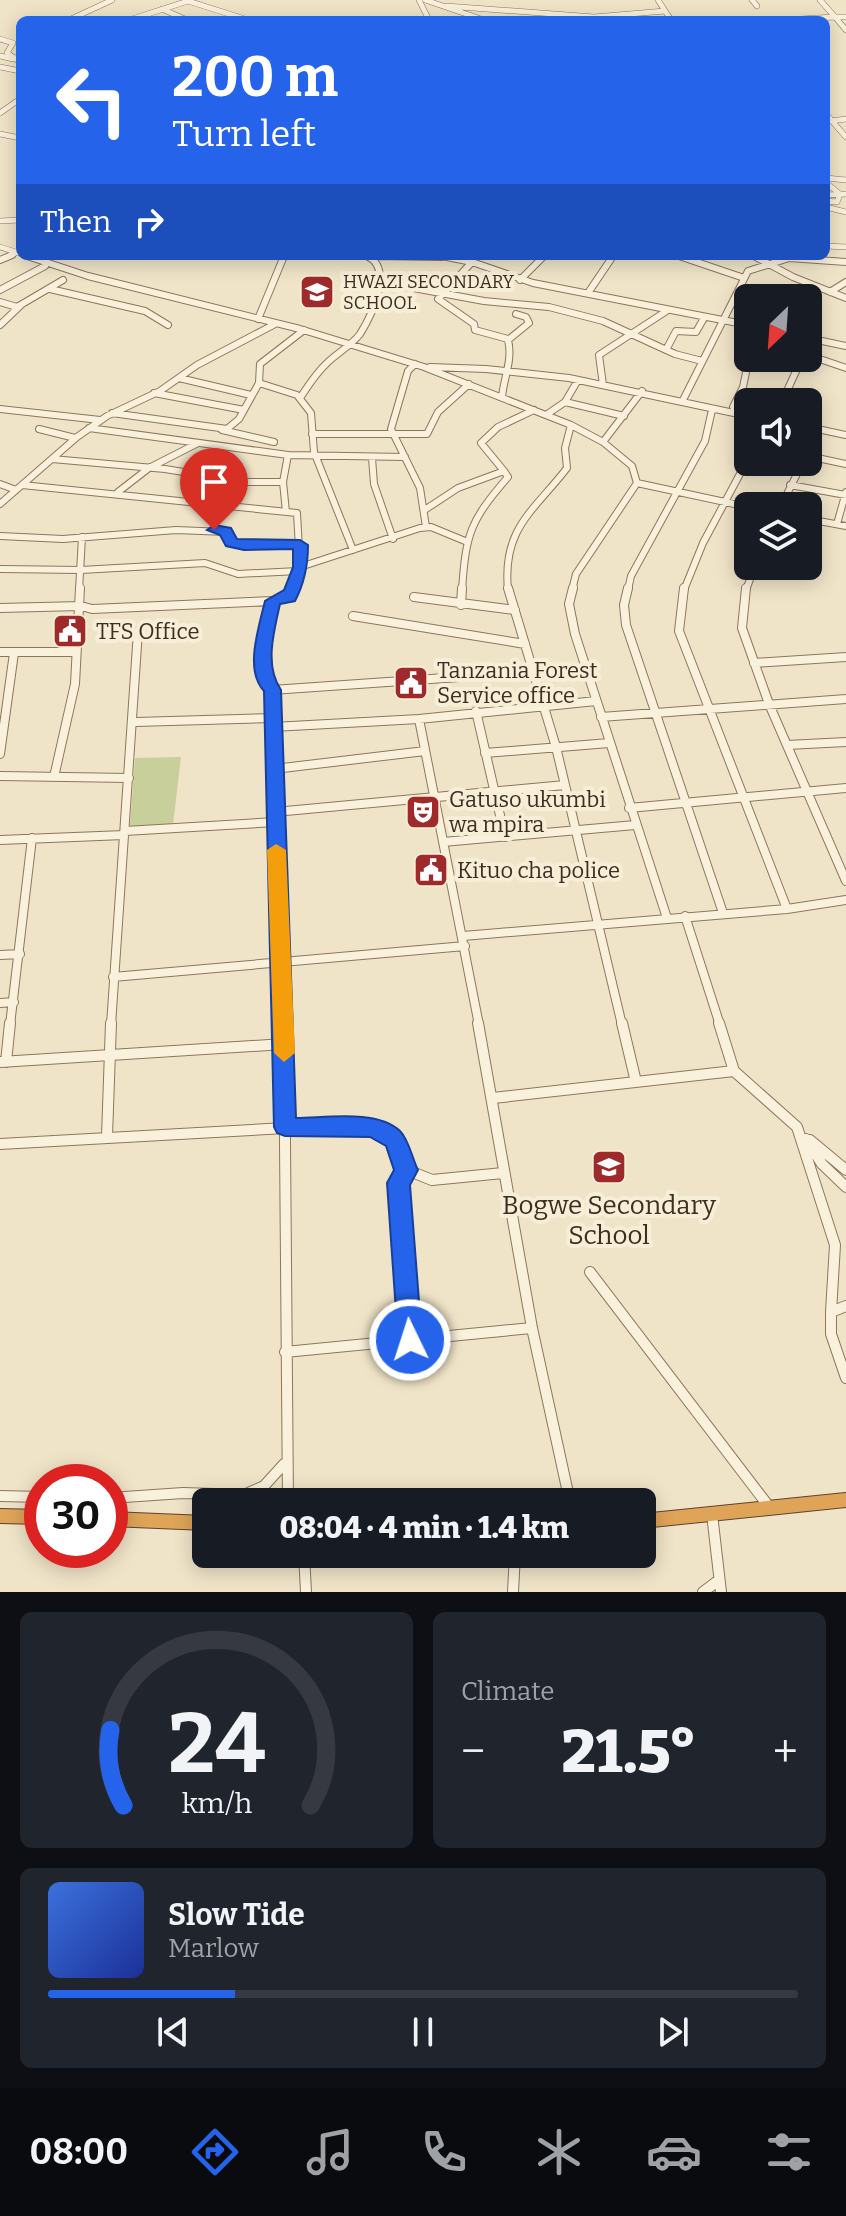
<!DOCTYPE html>
<html lang="en">
<head>
<meta charset="utf-8">
<style>
	body { margin:0; font-family:Bitter,serif; background:#20242c; color:#f1f3f6; height:100vh; display:flex; flex-direction:column; font-size:30px; white-space:nowrap }
	* { box-sizing:border-box; margin:0 }
	p { font-size:26px; color:#9ea1a6 }
	.icon { flex:none; width:44px; height:44px; fill:none; stroke:currentColor; stroke-width:2; stroke-linecap:round; stroke-linejoin:round }
	.map { position:relative; height:1592px; overflow:hidden }
	.sheet { display:flex; flex-direction:column; gap:20px; padding:20px; background:#0d0f14; flex:1 }
	.sheet>* { flex:none }
	.guide { position:absolute; left:16px; top:16px; width:814px; height:244px; border-radius:12px; box-shadow:0 4px 20px #0003; background:#2563eb; color:#fff; overflow:hidden }
	.needle { width:52px; rotate:205deg }
	.tools { position:absolute; left:734px; top:284px; display:grid; gap:16px }
	.tools a { display:grid; place-items:center; width:88px; height:88px; border-radius:12px; background:#171b24; box-shadow:0 4px 20px #0003; font-size:40px }
	.speed { position:absolute; left:24px; top:1464px; display:flex; gap:16px; font-size:40px; font-weight:700; text-align:center }
	.speed>* { display:grid; place-content:center; width:104px; height:104px; border-radius:50%; background:#171b24; box-shadow:0 4px 20px #0003; line-height:1 }
	.speed .limit { border:12px solid #d22; background:#fff; color:#111 }
	.pin { position:absolute; display:grid; place-items:center; width:68px; height:68px; color:#fff; margin:-82px -34px; border-radius:50% 50% 50% 0; rotate:-45deg; box-shadow:0 0 8px #0007 }
	.pin .icon { rotate:45deg }
	.me { position:absolute; width:88px; margin:-44px; rotate:356deg; stroke-linejoin:round; filter:drop-shadow(0 0 6px #0008) }
	.turn { display:flex; align-items:center; gap:28px; height:168px; padding:0 24px; font-size:36px }
	.turn .icon { width:104px; height:104px; stroke-width:2.5 }
	.turn b { display:block; font-size:56px; line-height:68px }
	.then { display:flex; align-items:center; height:76px; padding:0 24px; background:#0003; gap:16px; font-size:30px }
	.big { font-size:60px; font-weight:800; line-height:1.1 }
	.sheet .tile { flex:1; display:flex; flex-direction:column; justify-content:center; gap:12px; min-width:0; padding:0 28px; border-radius:12px; background:#20242c }
	.sheet .dial { align-items:center; gap:0 }
	.dial svg { height:208px; overflow:visible; fill:none; stroke:#363941; stroke-width:7; stroke-linecap:round; text-anchor:middle }
	.dial text { fill:#f1f3f6; stroke:none }
	.song { display:flex; align-items:center; gap:24px }
	.cover { width:96px; height:96px; border-radius:12px; background:linear-gradient(135deg,hsl(220 70% 55%),hsl(230 70% 35%)) }
	.played { height:8px; border-radius:4px; background:linear-gradient(90deg,#2563eb 25%,#363941 25%) }
	.keys { display:flex; justify-content:space-around; direction:ltr }
	.heat { display:flex; justify-content:space-between; align-items:center; font-size:44px; direction:ltr }
	.sheet .tiles { flex:1; display:grid; gap:20px; grid-template-columns:1fr 1fr }
	.tile:last-child { grid-column:span 2 }
	.trip { position:absolute; left:192px; top:1488px; width:464px; height:80px; border-radius:12px; background:#171b24; box-shadow:0 4px 20px #0003; font-weight:800; line-height:80px; text-align:center }
	.dock { display:flex; height:128px; justify-content:space-around; align-items:center; background:#090b0e; color:#9ea1a6 }
	.dock .icon { width:56px; height:56px }
	.dock .selected { color:#2563eb }
	.dock b { font-size:36px; color:#f1f3f6 }
	.map>svg:first-child { display:block }
</style>
</head>
<body>
<div class="map">
<svg width="846" height="1592" viewBox="0 0 846 1592">
	<rect width="100%" height="100%" fill="#f0e4c8"/>
	<path fill="#c9cf9b" d="M181 757 173 825 130 826 135 758Z"/>
	<g fill="none" stroke-linecap="round" stroke-linejoin="round">
		<g stroke="#8d765c" stroke-width="6">
			<path id="minor-far3" d="M185 0 248 20
				M419 0 429 20
				M425 0 484 20
				M658 0 671 20
				M752 0 757 6
				M820 0 835 17H846
				M446 6 594 17 665 11
				M162 9 187 20
				M69 20 112 0
				M129 20 188 1
				M784 20 835 17 846 30
				M0 39 13 43 7 53 20 62
				M0 56 13 59 20 56
				M0 67 20 71
				M0 113 20 99
				M826 114 846 137
				M831 121 846 119
				M0 134 20 138
				M826 178 846 180
				M826 183 840 194 837 202 826 201
				M826 195 846 194
				M826 207 846 212
				M0 221 20 220
				M826 246 846 247
				M0 247 19 253
				M375 256 417 257
				M442 256 445 257
				M7 257 20 251"/>
		</g>
		<g stroke="#8d765c" stroke-width="8">
			<path id="minor-far2" d="M27 256 88 276 300 329 424 367 571 425 603 442 632 466 637 483
				M375 256 442 257
				M442 256 472 262 438 299 474 324 475 330 508 339
				M679 256 744 278
				M754 256 793 277 846 298
				M0 260 12 255
				M472 262 533 283 748 325
				M379 278 392 284 484 301 549 307 603 321 675 354 702 361
				M520 280 544 256
				M50 289 145 311 168 325
				M0 290 45 266
				M830 292 846 282
				M588 293 611 259 608 256
				M0 302 17 307 63 280
				M258 319 284 256
				M0 325 21 305
				M304 330 260 364 259 383 297 395 311 413 314 452 353 550
				M808 338 846 346
				M667 348 676 331 696 332 704 318
				M808 355 846 368
				M415 364 408 371 391 429 420 488 426 527
				M430 367 486 369 569 378 748 416
				M179 378 251 395
				M603 385 599 355 668 310
				M154 393 244 410
				M502 397C504 377 513 359 508 340L529 323 526 317 516 314
				M300 398C308 386 316 373 327 363 337 353 352 345 360 334 372 315 394 268 367 256
				M683 400 748 271 789 258 846 262
				M565 402 578 380
				M782 402 802 358
				M0 409 100 420
				M112 413 227 429 239 419 259 383
				M740 414 733 407 743 387 749 358
				M546 415 565 402 624 416
				M808 427 846 435
				M89 428 288 455 283 482 286 512
				M39 429 75 438
				M222 430 274 442
				M312 434H427L438 412 469 384
				M603 442 642 391
				M808 453 817 429
				M288 455 405 457
				M808 456 846 464
				M372 458 374 484 393 539
				M52 459 165 469 245 482H283
				M637 483 748 507
				M0 484 16 490
				M22 485 297 513 300 567
				M790 485 846 495
				M118 492 149 468 198 443
				M0 504 77 437 107 416 160 391 197 365 275 324
				M781 506 803 462
				M426 509 458 488 504 471 481 443 498 427 534 410
				M808 519 846 526
				M837 524 846 492
				M0 536 63 539 176 530 226 532 232 543 300 545
				M0 569 81 570 205 563 238 574 298 571
				M79 590 82 537
				M292 590 300 567 420 528 431 527 465 541
				M462 590C466 533 470 521 508 477L504 471
				M508 590C502 528 534 511 567 468L565 448 571 425
				M572 590 576 574 637 483
				M628 590 631 576 705 441 712 410
				M684 590 703 543 748 459
				M746 590 755 566"/>
		</g>
		<g stroke="#8d765c" stroke-width="10">
			<path id="minor-far1" d="M508 588 556 747 622 1025
				M573 588 569 604 575 634 667 918
				M628 588 624 605 626 625 723 913
				M684 588 679 631 787 909
				M746 588 742 628 769 704 846 881
				M414 597 515 610
				M461 605 462 588
				M0 608 81 606 92 609 273 601
				M353 616 525 644
				M0 652H76
				M754 663 846 657
				M272 690 533 672
				M476 711 505 837
				M601 717 846 699
				M419 719 479 1025
				M136 722 273 718
				M273 727 419 719 596 701
				M787 745 846 742
				M485 753 609 743
				M0 754 14 653
				M274 769 425 751
				M0 776 129 778
				M54 777 75 684 80 588
				M629 808 846 788
				M275 812 565 785
				M125 831 275 822
				M0 840 124 835
				M443 842 635 825
				M685 916 720 1025
				M463 936 787 909 846 900
				M0 955 20 954
				M113 977 465 946
				M0 1003 14 1002
				M10 1025 32 838
				M111 1025 138 631
				M284 1025 272 690 264 681V640L273 601 289 597 292 588"/>
		</g>
		<g stroke="#8d765c" stroke-width="12">
			<path id="minor" d="M284 1023 288 1502
				M478 1023 532 1328 570 1502
				M622 1023 636 1082
				M719 1023 734 1071 797 1127 835 1245 831 1312
				M0 1062 284 1044
				M6 1062 10 1023
				M493 1098 734 1071
				M107 1136 111 1023
				M806 1139 822 1164 846 1187
				M810 1140 846 1170
				M0 1144 341 1125 371 1128 390 1135 407 1170 432 1180 503 1173
				M407 1170 398 1183 410 1340
				M590 1272 770 1508
				M846 1306 831 1312V1334L846 1378
				M285 1352 532 1328
				M0 1496 42 1497
				M110 1498 183 1493 244 1495 264 1486 284 1464
				M712 1514 721 1592
				M304 1554 306 1592
				M513 1592 515 1554
				M703 1592 719 1580"/>
		</g>
		<g stroke="#5b4430" stroke-width="16">
			<path id="highway" d="M0 1516 42 1517
				M110 1519 206 1523
				M642 1521 846 1500"/>
		</g>
		<use href="#minor-far3" stroke="#faf1dc" stroke-width="5"/>
		<use href="#minor-far2" stroke="#faf1dc" stroke-width="6"/>
		<use href="#minor-far1" stroke="#faf1dc" stroke-width="8"/>
		<use href="#minor" stroke="#faf1dc" stroke-width="10"/>
		<use href="#highway" stroke="#e0a458" stroke-width="14"/>
	</g>
	<path fill="#2563eb" stroke="#184099" stroke-width="2" d="M214 525 231 528 237 539 300 540 308 545C308 565 305 582 295 601L280 604C274 631 264 666 281 690L296 1118C325 1118 377 1109 400 1131 409 1140 412 1158 418 1170L410 1185 422 1340 419 1348 410 1351 401 1348 398 1340 387 1183 394 1170 386 1146 370 1137 285 1136 277 1133 274 1127 264 691C244 670 259 627 265 601L284 590 293 567V549L244 550 226 546 220 535 207 530Z"/>
	<path fill="#f59e0b" d="M276 844 286 850 295 1053 284 1062 274 1053 267 850Z"/>
	<defs>
		<g id="school-square" transform="scale(1.8)"><rect x="-9" y="-9" width="18" height="18" rx="4" fill="#9e2a2b" stroke="#f7eed8"/><path d="M0-5L7-2L0 1L-7-2ZM-4 1L0 2.5L4 1V4Q0 6-4 4Z" fill="#fff"/></g>
		<g id="civic-square" transform="scale(1.8)"><rect x="-9" y="-9" width="18" height="18" rx="4" fill="#9e2a2b" stroke="#f7eed8"/><path d="M-.6-6.5H3V-4.5H.6V-3L4-1V1h2V6H-6V1h2V-1L-.6-3ZM-1.2 2.5V6h2.4V2.5Z" fill="#fff"/></g>
		<g id="theatre-square" transform="scale(1.8)"><rect x="-9" y="-9" width="18" height="18" rx="4" fill="#9e2a2b" stroke="#f7eed8"/><path d="M-5-5.5Q0-4 5-5.5V0Q5 5 0 6Q-5 5-5 0ZM-3.3-2.5H-1v1.5H-3.3ZM1-2.5H3.3v1.5H1ZM-2.8 1Q0 5.5 2.8 1Z" fill="#fff"/></g>
	</defs>
	<g fill-rule="evenodd">
		<use href="#school-square" x="317" y="292"/>
		<use href="#civic-square" x="70" y="631"/>
		<use href="#civic-square" x="411" y="683"/>
		<use href="#theatre-square" x="423" y="812"/>
		<use href="#civic-square" x="431" y="870"/>
		<use href="#school-square" x="609" y="1167"/>
	</g>
	<g text-anchor="middle" dominant-baseline="central" stroke-width="8" stroke-linejoin="round" paint-order="stroke">
		<g font-size="18" fill="#3d2e20" stroke="#f7eed8" text-anchor="start">
			<text x="343" y="282">HWAZI SECONDARY<tspan x="343" dy="21">SCHOOL</tspan></text>
		</g>
		<g font-size="22" fill="#3d2e20" stroke="#f7eed8" text-anchor="start">
			<text x="96" y="631">TFS Office</text>
			<text x="437" y="670">Tanzania Forest<tspan x="437" dy="25">Service office</tspan></text>
			<text x="449" y="799">Gatuso ukumbi<tspan x="449" dy="25">wa mpira</tspan></text>
			<text x="457" y="870">Kituo cha police</text>
		</g>
		<g font-size="26" fill="#3d2e20" stroke="#f7eed8">
			<text x="609" y="1205">Bogwe Secondary<tspan x="609" dy="30">School</tspan></text>
		</g>
	</g>
</svg>
<div class="tools">
<a><svg class="needle" viewBox="-14 -14 28 28"><path d="M0-13l5 13h-10z" fill="#e53935"/><path d="M0 13l5-13h-10z" fill="#9ea1a6"/></svg></a>
<a><svg class="icon" aria-label="sound" viewBox="0 0 24 24"><path d="M4 9h4l5-4v14l-5-4H4zM17 9q2 3 0 6"/></svg></a>
<a><svg class="icon" aria-label="layers" viewBox="0 0 24 24"><path d="M12 4l9 5-9 5-9-5zM3 14l9 5 9-5"/></svg></a>
</div>
<div class="speed"><div class="limit">30</div></div>
<div class="pin" style="left:214px;top:530px;background:#d93025"><svg class="icon" aria-label="arrive" viewBox="0 0 24 24"><path d="M6 21V4h12l-3 4 3 4H6"/></svg></div>
<svg class="me" style="left:410px;top:1340px" viewBox="-20 -20 40 40"><circle r="17" fill="#2563eb" stroke="#fff" stroke-width="3"/><path d="M0-11L8 9 0 5-8 9z" fill="#fff"/></svg>
<div class="trip">08:04 · 4 min · 1.4 km</div>
<div class="guide">
<div class="turn"><svg class="icon" aria-label="left" viewBox="0 0 24 24"><path d="M17 20v-9H6M10 6l-5 5 5 5"/></svg><div><b>200 m</b>Turn left</div></div>
<div class="then">Then<svg class="icon" aria-label="right" viewBox="0 0 24 24"><path d="M7 20v-9h11M14 6l5 5-5 5"/></svg></div>
</div>
</div>
<section class="sheet">
<div class="tiles">
<div class="tile dial"><svg viewBox="0 0 100 80">
<path d="M14 69A42 42 0 1 1 86 69"/>
<path d="M14 69A42 42 0 0 1 9 40" stroke="#2563eb"/>
<text x="50" y="56" font-size="32" font-weight="700">24</text>
<text x="50" y="72" font-size="11">km/h</text>
</svg></div>
<div class="tile"><p>Climate</p>
<div class="heat"><a>−</a><b class="big">21.5°</b><a>+</a></div>
</div>
<div class="tile">
<div class="song"><i class="cover"></i><div><b>Slow Tide</b><p>Marlow</p></div></div>
<div class="played"></div>
<div class="keys"><svg class="icon" aria-label="previous" viewBox="0 0 24 24"><path d="M18 5L8 12l10 7zM5 5v14"/></svg><svg class="icon" aria-label="pause" viewBox="0 0 24 24"><path d="M8 5v14M16 5v14"/></svg><svg class="icon" aria-label="next" viewBox="0 0 24 24"><path d="M6 5l10 7-10 7zM19 5v14"/></svg></div>
</div>
</div>
</section>
<nav class="dock">
<b>08:00</b>
<svg class="icon selected" aria-label="directions" viewBox="0 0 24 24"><path d="M12 3l9 9-9 9-9-9zM9 14v-3h6M13 9l2 2-2 2"/></svg>
<svg class="icon" aria-label="music" viewBox="0 0 24 24"><path d="M9 18V5l10-2v13"/><circle cx="6" cy="18" r="3"/><circle cx="16" cy="16" r="3"/></svg>
<svg class="icon" aria-label="phone" viewBox="0 0 24 24"><path d="M5 4h4l2 5-3 2q2 4 5 5l2-3 5 2v4C11 20 4 13 5 4z"/></svg>
<svg class="icon" aria-label="climate" viewBox="0 0 24 24"><path d="M12 3v18M4 7l16 10M4 17L20 7"/></svg>
<svg class="icon" aria-label="car" viewBox="0 0 24 24"><path d="M5 17H2v-5l4-1 3-4h7l3 4 3 1v5h-3M9 17h6M6 11h13"/><circle cx="7" cy="17" r="2"/><circle cx="17" cy="17" r="2"/></svg>
<svg class="icon" aria-label="filters" viewBox="0 0 24 24"><path d="M4 7h16M4 17h16"/><circle cx="9" cy="7" r="2"/><circle cx="15" cy="17" r="2"/></svg>
</nav>
</body>
</html>
